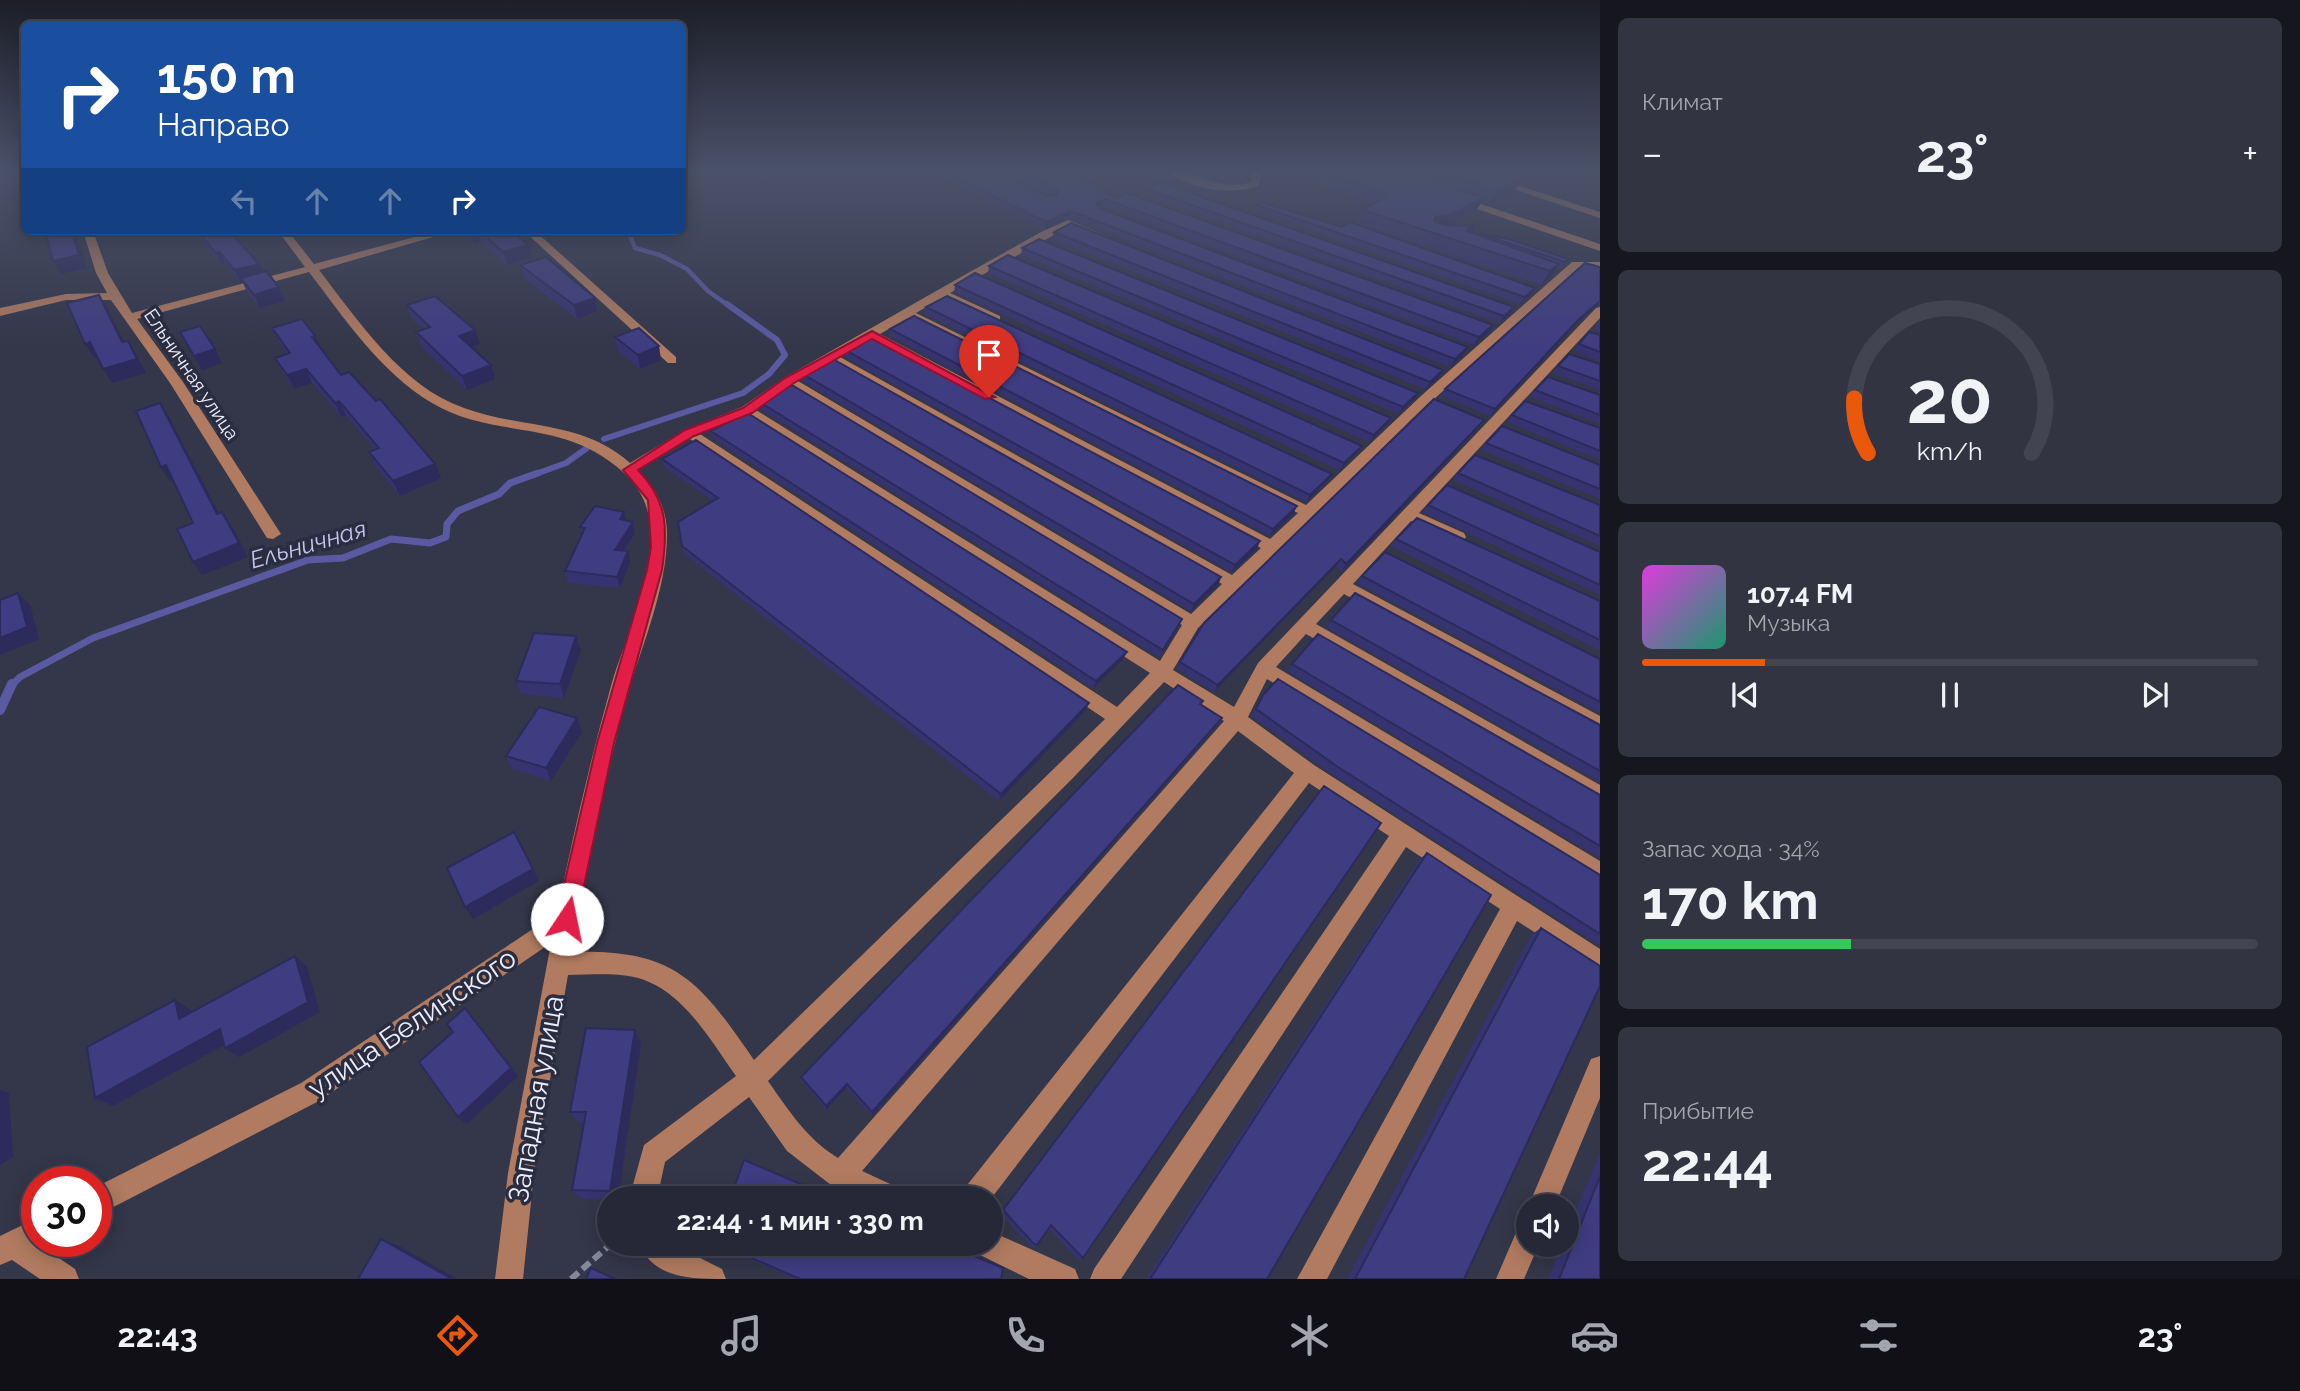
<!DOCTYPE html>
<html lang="ru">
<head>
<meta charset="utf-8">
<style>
	body { margin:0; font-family:Raleway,sans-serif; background:#333442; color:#f1f3f6; height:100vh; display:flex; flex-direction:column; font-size:26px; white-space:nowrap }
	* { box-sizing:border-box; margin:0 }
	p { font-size:23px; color:#a4a6ad }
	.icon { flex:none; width:38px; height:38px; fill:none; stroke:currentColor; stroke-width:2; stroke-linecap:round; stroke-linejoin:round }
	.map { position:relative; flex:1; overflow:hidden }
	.side { display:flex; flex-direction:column; gap:18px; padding:18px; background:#15161e; width:700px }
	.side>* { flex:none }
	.banner { position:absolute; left:21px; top:21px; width:665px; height:214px; border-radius:10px; box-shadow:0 4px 18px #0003,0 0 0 2px #434452; background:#1a4fa0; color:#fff; overflow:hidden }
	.buttons { position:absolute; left:1516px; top:1194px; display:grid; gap:14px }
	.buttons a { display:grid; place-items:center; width:63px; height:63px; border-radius:50%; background:#272837; box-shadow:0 4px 18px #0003,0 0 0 2px #434452; font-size:35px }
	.speed { position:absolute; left:21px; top:1166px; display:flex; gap:14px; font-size:35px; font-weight:700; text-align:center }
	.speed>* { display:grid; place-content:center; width:91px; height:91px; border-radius:50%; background:#272837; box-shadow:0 4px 18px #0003,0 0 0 2px #434452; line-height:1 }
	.speed .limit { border:10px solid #d22; background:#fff; color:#111 }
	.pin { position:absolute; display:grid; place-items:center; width:60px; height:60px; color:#fff; margin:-72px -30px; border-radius:50% 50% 50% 0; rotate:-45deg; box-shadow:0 0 7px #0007 }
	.pin .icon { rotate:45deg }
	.me { position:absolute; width:77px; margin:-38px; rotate:11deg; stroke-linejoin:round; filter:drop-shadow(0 0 5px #0008) }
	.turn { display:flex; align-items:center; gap:24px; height:147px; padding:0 21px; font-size:32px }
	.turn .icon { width:91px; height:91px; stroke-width:2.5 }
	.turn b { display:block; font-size:49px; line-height:60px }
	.lanes { display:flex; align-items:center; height:66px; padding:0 21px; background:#0003; justify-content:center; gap:35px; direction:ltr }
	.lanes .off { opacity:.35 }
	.big { font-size:52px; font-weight:700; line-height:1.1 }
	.side .widget { flex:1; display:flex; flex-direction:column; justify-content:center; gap:10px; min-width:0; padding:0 24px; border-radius:10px; background:#333442 }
	.side .dial { align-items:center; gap:0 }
	.dial svg { height:182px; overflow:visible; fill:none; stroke:#434452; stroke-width:7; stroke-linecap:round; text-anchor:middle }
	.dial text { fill:#f1f3f6; stroke:none }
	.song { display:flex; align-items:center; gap:21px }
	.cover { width:84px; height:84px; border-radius:10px; background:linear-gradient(135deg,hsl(300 70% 55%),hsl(160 70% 35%)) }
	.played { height:7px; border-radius:4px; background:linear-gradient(90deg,#ea580c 20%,#434452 20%) }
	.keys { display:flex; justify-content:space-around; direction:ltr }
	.heat { display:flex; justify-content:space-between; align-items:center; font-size:38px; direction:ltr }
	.charge { height:10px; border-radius:5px; background:linear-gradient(90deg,#34c759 34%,#434452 0) }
	.trip { position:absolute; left:597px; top:1186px; width:406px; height:70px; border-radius:35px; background:#272837; box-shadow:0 4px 18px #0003,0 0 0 2px #434452; font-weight:700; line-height:70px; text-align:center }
	.tab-bar { display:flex; height:112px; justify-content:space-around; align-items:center; background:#101016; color:#a4a6ad }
	.tab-bar .icon { width:49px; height:49px }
	.tab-bar .selected { color:#ea580c }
	.tab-bar b { font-size:32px; color:#f1f3f6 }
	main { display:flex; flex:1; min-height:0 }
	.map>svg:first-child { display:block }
</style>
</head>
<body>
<main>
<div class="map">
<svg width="1600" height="1279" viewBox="0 0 1600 1279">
	<rect width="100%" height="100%" fill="#343649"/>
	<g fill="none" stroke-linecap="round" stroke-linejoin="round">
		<path stroke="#595aa2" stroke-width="4.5" d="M628 231 635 248 660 255 687 269 708 291 729 306"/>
		<path stroke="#595aa2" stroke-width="6" d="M604 439 743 393 769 374 785 355 777 340 727 304
			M533 475 566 463 587 448"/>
		<path stroke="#595aa2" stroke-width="7" d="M11 686 20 677 93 638 308 560 343 558 391 539 430 543 446 537 447 524 458 511 499 494 510 483 538 473"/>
		<path stroke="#595aa2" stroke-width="10" d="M0 710 12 684"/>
		<path stroke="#868798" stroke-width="6" stroke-dasharray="10 5" stroke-linecap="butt" d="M571 1279 611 1244"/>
		<path fill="#b07b60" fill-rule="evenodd" d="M1165 170C1196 170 1219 193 1251 182L1253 170H1263L1258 186C1228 196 1191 189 1165 170Z
			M1456 170H1471L1600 212V218Z
			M1457 196 1600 244V251L1454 201 1452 199Z
			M1068 220 1109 237 1100 239 1068 227 950 293 1000 316V322H992L942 298 916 313 1306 505 1422 395 1572 262H1600V268L1579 267 1432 401 1198 628 1173 670 1234 707 1258 663 1596 308 1600 307V318L1419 513 1464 533 1466 537 1464 541H1452L1411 521 1353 584 1600 716V733L1344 594 1316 624 1600 785V804L1306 634 1276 667 1600 861V883L1267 679 1248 717 1314 765 1600 949V974L1517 921 1327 1279H1297L1500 909 1406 847 1121 1279H1090L1094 1269 1389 836 1309 783 990 1200 960 1199 964 1189 1294 773 1238 731 862 1171 901 1189 905 1199H860L831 1185 787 1151 749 1097 665 1162 657 1199H629L644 1145 736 1076C713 1044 687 998 649 982 625 971 594 975 568 975L534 1173 523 1279H495L508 1173 551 943 319 1101 96 1216V1187L301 1083 557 913C573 836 590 761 611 686 624 641 647 596 650 548 653 518 646 493 623 472 561 416 496 441 432 403 380 372 345 319 309 272L137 319 183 382 281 534 273 539 267 538 170 383 111 300H66L0 316V308L66 294 107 293 96 273 83 231H93L108 273 132 313 305 267 278 231H288L314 264 437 231H454L319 270C358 320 401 386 464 408 521 429 582 420 630 463L685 430 742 407 784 378 936 291 1041 232ZM908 318 1298 513 1270 539 880 334ZM871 339 1261 548 1232 575 840 357ZM831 362 1222 584 1191 614 798 381ZM789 387 1182 625 1160 661 756 410ZM746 415 1150 673 1117 707 700 434ZM690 439 1105 719 754 1060C699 980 675 949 572 952 587 870 603 788 624 707 639 650 668 591 667 531 666 507 655 488 639 470ZM1164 682 1224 721 838 1158C807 1139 789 1111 768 1081L1073 778Z
			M524 231H535L676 357V363H668Z
			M1600 1056V1098L1555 1206 1528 1207 1591 1059Z
			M37 1218V1241H47L40 1245 75 1269 79 1279H40L12 1260 0 1265V1236Z
			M1528 1224V1244H1539L1524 1279H1496L1518 1228Z
			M990 1231 1075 1269 1079 1279H1029L978 1254 974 1244H990Z
			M639 1244H672L722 1269 726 1279C692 1279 654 1279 639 1244Z"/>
	</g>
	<path fill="#363470" d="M928 170H993L1046 196 1051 195 1003 170H1084L1069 176 1118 198 1493 325 1488 333 1474 345 1103 206 1099 208 1468 347 1463 355 1450 367 1069 218 1045 229Z
		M1327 170H1488L1514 192 1490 204 1482 201 1476 211 1448 225 1476 226 1472 233 1477 235 1478 233 1568 259 1560 269 1557 268 1550 278 1541 285 1357 223 1363 210 1372 204 1318 184 1324 171Z
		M1165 184 1514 307 1510 314 1499 323 1145 195 1147 189Z
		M1257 205 1531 295 1520 304 1255 211Z
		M193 231H229L263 272 279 287 285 301 260 308 247 292 242 281 240 282 225 263 222 264Z
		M460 231H512L531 258 507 265 481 241 474 243Z
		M1054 232 1439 377 1425 389 1052 239Z
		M1022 248 1413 400 1398 414 1021 255Z
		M520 265 595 298 597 311 577 319 524 278Z
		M989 266 1391 418 1386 425 1369 442 988 273Z
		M1600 267V305H1598L1574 326 1490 416 1441 396 1445 389Z
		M955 285 1362 446 1357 453 1339 470 954 292Z
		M407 305 480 344 471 347 491 365 495 379 467 390 421 346 416 332 423 329 412 319Z
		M926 307 1332 474 1327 481 1306 502 925 314Z
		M1600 320V332L1594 329Z
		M272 328 321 350 341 375 441 478 400 496 375 466 369 452 375 450 346 415 341 417 312 383 294 389 282 372 275 358 287 354 279 342Z
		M890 329 1297 506 1293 514 1270 536 890 336Z
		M1600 335V361L1574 351 1579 344Z
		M615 337 661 360 640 369 618 351Z
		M845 350 1257 549 1232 572 845 357Z
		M1600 364V390L1553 373 1558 366Z
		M803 374 1221 577 1218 585 1191 611 803 381Z
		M1535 390 1600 395V424L1530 397Z
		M761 403 1182 619 1178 626 1159 657 762 410Z
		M1512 415 1600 428V460L1507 422Z
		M1479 427 1342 572 1336 566 1214 692 1177 669 1180 662Z
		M711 431 1127 652 1123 659 1093 688 712 438Z
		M1486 443 1600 465V499L1481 450Z
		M662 459 1086 710 999 801 683 553 678 522 713 501 663 466Z
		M1458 473 1600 505V546L1453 480Z
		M1428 505 1600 552V595L1423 512Z
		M626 520 635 533 624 551 630 562 620 588 568 583 565 571 582 535 580 527Z
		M1396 539 1600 601V651L1391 546Z
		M1362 576 1600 659V713L1357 583Z
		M1331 620 1600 725V782L1326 627Z
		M581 650 564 698 521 694 516 681Z
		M1292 664 1600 795V858L1287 671Z
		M1263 695 1600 875V946L1332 774 1251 716Z
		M1203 701 1201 705 1217 725 872 1116 846 1088 826 1110 801 1081V1077Z
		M577 718 582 732 551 781 512 769 506 756Z
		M1318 792 1083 1258 1079 1260 1049 1229 1037 1245 1033 1248 1031 1246 1000 1213Z
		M1427 853 1267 1279H1146L1420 859Z
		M1541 928 1464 1279H1347L1532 934Z
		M635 1030 641 1044 618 1199H609V1200L582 1199 572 1190 584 1123H579L570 1112Z
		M1600 1152V1279H1548L1562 1244H1566V1235Z
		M738 1252 1001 1279H795L738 1254Z"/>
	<path fill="#2c2b5b" d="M1067 170H1084L1060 179 1061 172Z
		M1521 180 1514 192 1490 204 1497 191Z
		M1484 198 1476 211 1447 226 1428 231 1435 217Z
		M1105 199 1103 206 1094 210 1096 203Z
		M1071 211 1069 218 1045 229 1046 222Z
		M1476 226 1469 239 1461 240 1469 227Z
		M71 231H75L87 268 61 274 53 261Z
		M471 231H478L481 241 474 243Z
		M528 245 531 258 507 265 503 252Z
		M220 252 225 263 222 264 216 253Z
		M259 264 264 275 241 278 242 281 240 282 234 270Z
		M1559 264 1550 278 1541 285 1550 271Z
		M279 287 285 301 260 308 254 295Z
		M1535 288 1531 295 1520 304 1525 297Z
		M99 295 107 308 131 356 122 342Z
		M595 298 597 311 577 319 574 305Z
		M1600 301 1598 305 1574 326 1490 416 1495 409 1579 319Z
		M1514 307 1510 314 1499 323 1504 316Z
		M1493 325 1488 333 1474 345 1479 337Z
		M475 330 480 344 463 350 459 336Z
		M315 336 322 350 312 337Z
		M128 341 146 373 112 383 103 369Z
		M90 342 100 356 94 358 85 344Z
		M659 346 661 360 640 369 638 355Z
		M1468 347 1463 355 1450 367 1455 359Z
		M215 349 222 363 202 370 194 356Z
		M491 365 495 379 467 390 462 376Z
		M306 369 312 383 294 389 287 375Z
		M1443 370 1439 377 1425 389 1430 382Z
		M1418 393 1413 400 1398 414 1403 407Z
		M339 401 346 415 341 417 335 403Z
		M160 403 169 417 226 527 217 514Z
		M1391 418 1386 425 1369 442 1374 435Z
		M1484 420 1479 427 1342 572 1346 564Z
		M1362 446 1357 453 1339 470 1344 463Z
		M435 464 441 478 400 496 393 481Z
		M166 465 175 479 170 481 161 467Z
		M1332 474 1327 481 1306 502 1310 495Z
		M1297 506 1293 514 1270 536 1273 529Z
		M222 512 231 525 248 557 202 575 193 562Z
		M624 512 627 523 620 519Z
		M633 522 635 533 617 561 615 550Z
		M1260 541 1257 549 1232 572 1235 565Z
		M628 551 630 562 620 588 617 577Z
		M1341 559 1336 566 1214 692 1218 685Z
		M1221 577 1218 585 1191 611 1194 604Z
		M18 593 30 605 39 639 0 655V638Z
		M576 636 581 650 564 698 560 684Z
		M1127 652 1123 659 1093 688 1096 681Z
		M1089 703 1086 710 999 801 1001 794Z
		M577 718 582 732 551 781 546 768Z
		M1222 718 1217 725 872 1116V1112Z
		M533 869 539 881 473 919 465 907Z
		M295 956 307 967 320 1012 239 1057 225 1048Z
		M175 1000 191 1010 195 1028 179 1019Z
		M465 1008 518 1076 467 1124 458 1117Z
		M220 1029 235 1039 113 1106 95 1098Z
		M635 1030 641 1044 618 1199H616L610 1191Z
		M847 1084 846 1088 826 1110V1106Z
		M0 1090 9 1093 13 1157 0 1165Z
		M381 1239 399 1246 458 1279H452Z"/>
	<path fill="#3f3d82" stroke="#2c2b5b" stroke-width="2" d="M942 170H993L1046 196 1056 195 1058 191 1017 170H1067L1061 172 1118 198 1127 193 1493 325 1479 337 1105 199 1096 203 1099 208 1468 347 1455 359 1071 211 1046 222Z
		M1327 170H1401L1484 198 1454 213 1435 217 1434 221 1444 225 1476 226 1469 227 1467 231 1559 264 1550 271 1363 210 1387 195 1324 171Z
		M1433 170H1488L1521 180 1497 191Z
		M1162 181 1165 184 1514 307 1504 316 1147 189Z
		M1261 202 1342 227 1350 222 1535 288 1525 297 1257 205Z
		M1071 223 1443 370 1430 382 1054 232Z
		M45 231H71L79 255 53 261Z
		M197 231H229L259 264 234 270 220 252 216 253Z
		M480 231H512L528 245 503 252Z
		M1478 233 1509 239 1568 259 1565 262Z
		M1039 239 1418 393 1403 407 1022 248Z
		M1008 255 1391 418 1374 435 989 266Z
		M546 257 595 298 574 305 520 265Z
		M1585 263 1600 267V301L1579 319 1495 409 1445 389Z
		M266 271 279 287 254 295 241 278Z
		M975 273 1362 446 1344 463 955 285Z
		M99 295 122 342 128 341 137 359 103 369 90 342 85 344 67 303Z
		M435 296 475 330 459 336 491 365 462 376 416 332 430 327 407 305Z
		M947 296 1332 474 1310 495 926 307Z
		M914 316 1297 506 1273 529 890 329Z
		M302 319 315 336 312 337 341 375 349 372 376 401 380 399 435 464 393 481 369 452 379 448 339 401 335 403 306 369 287 375 275 358 290 353 272 328Z
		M200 326 215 349 194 356 180 332Z
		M639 328 659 346 638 355 615 337Z
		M1589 332 1600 335V352L1579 344Z
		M870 335 1260 541 1235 565 845 350Z
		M1569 354 1600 364V381L1558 366Z
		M831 358 1221 577 1194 604 803 374Z
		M1548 377 1600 395V415L1535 390Z
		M792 385 1182 619 1163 650 761 403Z
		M1434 399 1484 420 1346 564 1341 559 1218 685 1180 662 1204 623Z
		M1525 401 1600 428V451L1512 415Z
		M160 403 217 514 222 512 239 543 193 562 177 529 193 523 166 465 161 467 136 411Z
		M746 412 1127 652 1096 681 711 431Z
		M1502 426 1600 465V489L1486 443Z
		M696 440 1089 703 1001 794 682 546 678 522 718 498 662 459Z
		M1475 455 1600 505V536L1458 473Z
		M1447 485 1600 552V585L1428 505Z
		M595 506 624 512 620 519 633 522 615 550 628 551 617 577 565 571 585 528 580 527Z
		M1417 518 1600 601V640L1396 539Z
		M1385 552 1600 659V702L1362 576Z
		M18 593 27 627 0 638V600Z
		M1355 593 1600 725V771L1331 620Z
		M534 633 576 636 560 684 516 681Z
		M1318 634 1600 795V846L1292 664Z
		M1278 679 1600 875V934L1338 767 1256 709 1263 695Z
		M1178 685 1203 701 1200 704 1222 718 872 1112 847 1084 826 1106 801 1077Z
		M539 707 577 718 546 768 506 756Z
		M1324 786 1381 823 1083 1258 1051 1225 1037 1245 1034 1244 1003 1210Z
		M514 832 533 869 465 907 447 868Z
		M1427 853 1491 895 1267 1279H1150Z
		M1541 928 1600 966V986L1464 1279H1355Z
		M295 956 308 1002 225 1048 220 1029 95 1098 87 1047 175 1000 179 1019Z
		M465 1008 511 1068 458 1117 419 1062 453 1032 447 1024Z
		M586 1028 635 1030 610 1191 572 1190 586 1112H570Z
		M744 1160 836 1199H730Z
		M1600 1176V1279H1559Z
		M381 1239 452 1279H358Z
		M740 1244H945L1003 1268 1001 1279H800L738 1252Z
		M591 1268 615 1279H586Z"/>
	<linearGradient id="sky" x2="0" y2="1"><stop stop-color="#1d1e28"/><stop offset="0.49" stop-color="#4a526a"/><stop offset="1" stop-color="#4a526a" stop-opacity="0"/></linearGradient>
	<rect width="1600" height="349" fill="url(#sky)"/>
	<path fill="#e11d48" stroke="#92132f" stroke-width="2" d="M872 331 995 397 985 399 872 339 794 383 752 413 694 436 638 470C668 501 668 529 662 570L614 743 577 919 574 926 567 929 559 926 556 919 597 743 647 570 651 547 648 500 623 470 685 430 743 408 785 378Z"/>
	<g text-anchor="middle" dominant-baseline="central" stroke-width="7" stroke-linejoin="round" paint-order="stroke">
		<g font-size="19" fill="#ecedfa" stroke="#2a2c3f">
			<text transform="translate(192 374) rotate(56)">Ельничная улица</text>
		</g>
		<g font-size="24" font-style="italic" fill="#c1c4ed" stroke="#2a2c3f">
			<text transform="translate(308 544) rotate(-16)">Ельничная</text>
		</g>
		<g font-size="28" fill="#ecedfa" stroke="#2a2c3f">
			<text transform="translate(412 1023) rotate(-34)">улица Белинского</text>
			<text transform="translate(536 1099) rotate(-80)">Западная улица</text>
		</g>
	</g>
</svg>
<div class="buttons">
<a><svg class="icon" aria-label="sound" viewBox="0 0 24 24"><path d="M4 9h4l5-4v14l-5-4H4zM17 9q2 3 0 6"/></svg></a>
</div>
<div class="speed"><div class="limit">30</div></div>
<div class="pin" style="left:989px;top:397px;background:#d93025"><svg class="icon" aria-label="arrive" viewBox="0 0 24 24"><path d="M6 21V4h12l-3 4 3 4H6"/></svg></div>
<svg class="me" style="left:567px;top:919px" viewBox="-20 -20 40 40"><circle r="19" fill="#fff"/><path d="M0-13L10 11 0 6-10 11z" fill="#e11d48"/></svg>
<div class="trip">22:44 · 1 мин · 330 m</div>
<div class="banner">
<div class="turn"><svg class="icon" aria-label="right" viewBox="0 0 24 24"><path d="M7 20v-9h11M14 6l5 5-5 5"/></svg><div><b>150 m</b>Направо</div></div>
<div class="lanes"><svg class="icon off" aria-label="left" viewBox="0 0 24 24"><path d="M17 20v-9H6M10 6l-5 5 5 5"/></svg><svg class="icon off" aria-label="ahead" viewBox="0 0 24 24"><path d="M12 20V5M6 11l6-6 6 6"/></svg><svg class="icon off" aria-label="ahead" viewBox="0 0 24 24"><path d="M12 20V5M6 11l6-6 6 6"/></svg><svg class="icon" aria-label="right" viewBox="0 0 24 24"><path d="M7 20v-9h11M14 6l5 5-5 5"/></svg></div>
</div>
</div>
<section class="side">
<div class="widget"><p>Климат</p>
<div class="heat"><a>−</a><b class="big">23°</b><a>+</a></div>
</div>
<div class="widget dial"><svg viewBox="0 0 100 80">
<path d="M14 69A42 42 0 1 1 86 69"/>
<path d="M14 69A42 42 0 0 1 8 45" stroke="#ea580c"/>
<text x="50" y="56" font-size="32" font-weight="700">20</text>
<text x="50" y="72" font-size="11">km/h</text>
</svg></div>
<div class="widget">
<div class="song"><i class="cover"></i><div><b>107.4 FM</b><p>Музыка</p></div></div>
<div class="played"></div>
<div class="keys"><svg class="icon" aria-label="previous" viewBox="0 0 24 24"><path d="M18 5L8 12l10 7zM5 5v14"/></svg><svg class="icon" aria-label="pause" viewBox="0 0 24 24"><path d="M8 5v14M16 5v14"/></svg><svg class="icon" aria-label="next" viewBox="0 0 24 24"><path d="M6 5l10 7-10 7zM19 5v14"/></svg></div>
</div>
<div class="widget"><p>Запас хода · 34%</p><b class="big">170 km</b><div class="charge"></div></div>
<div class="widget"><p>Прибытие</p><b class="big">22:44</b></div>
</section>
</main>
<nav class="tab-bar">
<b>22:43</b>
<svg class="icon selected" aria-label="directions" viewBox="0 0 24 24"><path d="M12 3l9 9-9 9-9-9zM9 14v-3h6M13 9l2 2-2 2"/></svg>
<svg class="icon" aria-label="music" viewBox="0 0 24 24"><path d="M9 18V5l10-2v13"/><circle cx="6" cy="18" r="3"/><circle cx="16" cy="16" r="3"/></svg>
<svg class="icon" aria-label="phone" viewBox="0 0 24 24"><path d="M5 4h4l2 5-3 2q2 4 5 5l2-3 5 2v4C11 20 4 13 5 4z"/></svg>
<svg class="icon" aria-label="climate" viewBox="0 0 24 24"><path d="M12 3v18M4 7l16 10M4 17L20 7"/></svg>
<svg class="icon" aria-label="car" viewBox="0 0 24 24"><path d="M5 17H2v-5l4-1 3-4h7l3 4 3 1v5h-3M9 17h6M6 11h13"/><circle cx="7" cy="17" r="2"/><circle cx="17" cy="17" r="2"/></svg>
<svg class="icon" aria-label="filters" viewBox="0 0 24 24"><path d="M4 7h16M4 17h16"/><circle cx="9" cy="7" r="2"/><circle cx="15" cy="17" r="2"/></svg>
<b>23°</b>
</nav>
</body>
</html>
